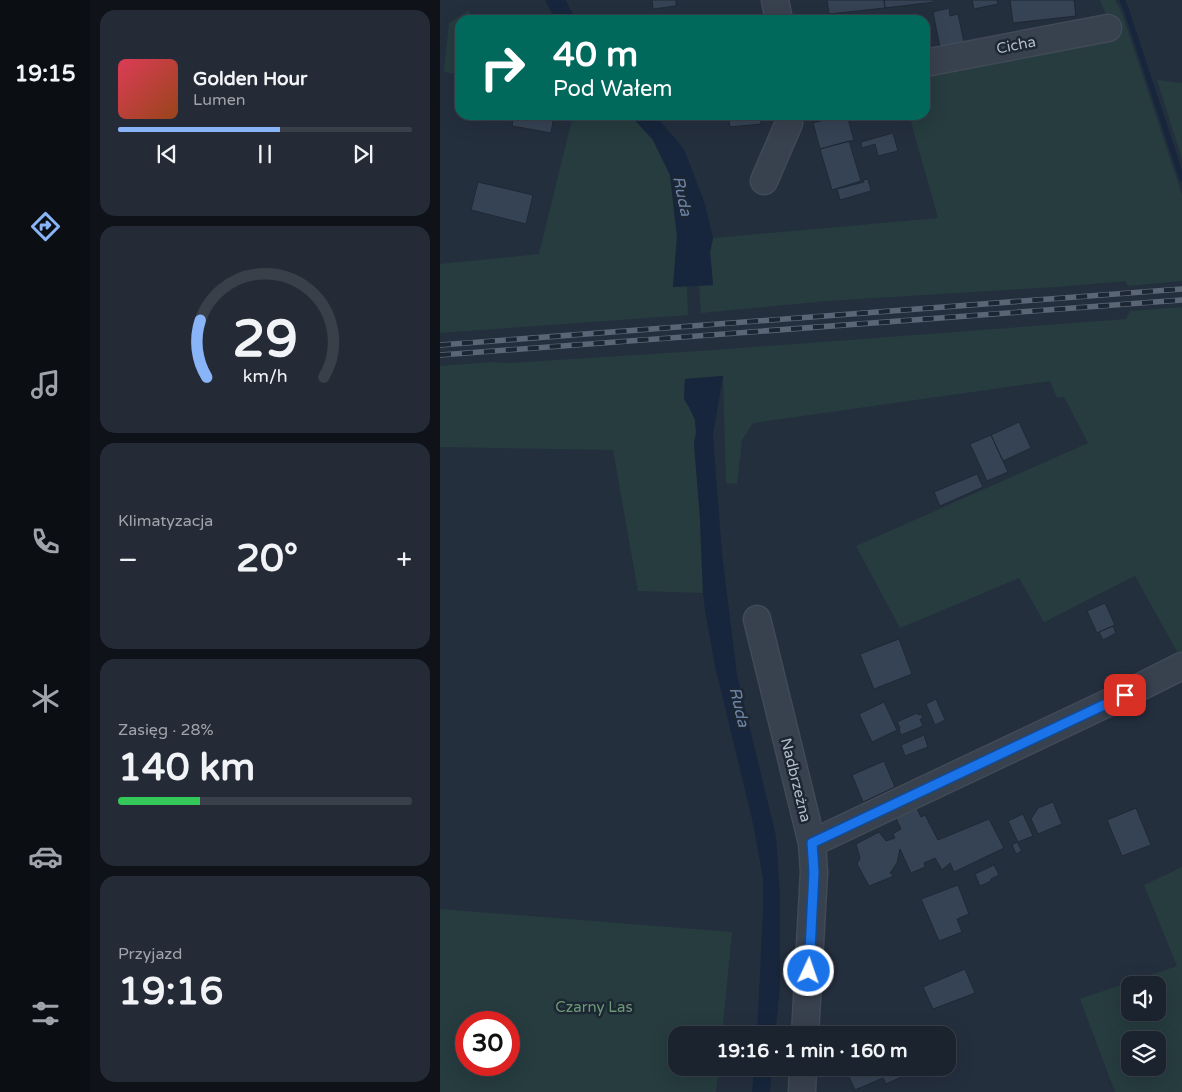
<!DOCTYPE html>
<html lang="pl">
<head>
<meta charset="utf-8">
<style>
	body { margin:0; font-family:"Varela Round",sans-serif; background:#242b36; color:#f1f3f6; height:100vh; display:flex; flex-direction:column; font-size:19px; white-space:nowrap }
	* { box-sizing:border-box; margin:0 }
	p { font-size:16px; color:#a0a4aa }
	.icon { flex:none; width:28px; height:28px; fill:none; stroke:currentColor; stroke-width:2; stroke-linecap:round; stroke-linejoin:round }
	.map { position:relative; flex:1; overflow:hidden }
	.sheet { display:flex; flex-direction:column; gap:10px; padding:10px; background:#0f1319; width:350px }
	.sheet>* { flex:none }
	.top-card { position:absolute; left:15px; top:15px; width:475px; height:105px; border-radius:15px; box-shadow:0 5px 20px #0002,0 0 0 1px #39404a; background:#00695c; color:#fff; overflow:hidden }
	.controls { position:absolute; left:681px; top:976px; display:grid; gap:10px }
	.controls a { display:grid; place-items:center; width:45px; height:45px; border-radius:10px; background:#1b232e; box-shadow:0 5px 20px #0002,0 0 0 1px #39404a; font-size:25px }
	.speed { position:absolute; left:15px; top:1011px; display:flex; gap:10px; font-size:25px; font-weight:700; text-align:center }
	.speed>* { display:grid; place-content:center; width:65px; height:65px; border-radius:50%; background:#1b232e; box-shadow:0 5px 20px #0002,0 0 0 1px #39404a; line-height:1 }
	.speed .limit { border:8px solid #d22; background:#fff; color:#111 }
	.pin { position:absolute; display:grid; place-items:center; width:42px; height:42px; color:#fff; margin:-21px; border-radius:10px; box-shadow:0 2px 8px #0006 }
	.me { position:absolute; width:55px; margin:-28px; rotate:3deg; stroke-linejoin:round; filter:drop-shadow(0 0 4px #0008) }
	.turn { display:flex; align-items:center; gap:18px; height:105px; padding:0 15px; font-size:22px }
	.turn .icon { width:65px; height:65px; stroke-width:2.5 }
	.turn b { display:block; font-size:35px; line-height:42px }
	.big { font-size:38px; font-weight:700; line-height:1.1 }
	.sheet .widget { flex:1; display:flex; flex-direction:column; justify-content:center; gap:8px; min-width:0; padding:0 18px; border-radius:15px; background:#242b36 }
	.sheet .dial { align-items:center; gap:0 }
	.dial svg { height:130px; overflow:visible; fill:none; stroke:#39404a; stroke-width:7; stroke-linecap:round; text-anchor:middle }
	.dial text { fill:#f1f3f6; stroke:none }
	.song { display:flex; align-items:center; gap:15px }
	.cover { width:60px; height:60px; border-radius:8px; background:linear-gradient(135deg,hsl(350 70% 55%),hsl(20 70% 35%)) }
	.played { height:5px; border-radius:2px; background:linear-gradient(90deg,#8ab4f8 55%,#39404a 55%) }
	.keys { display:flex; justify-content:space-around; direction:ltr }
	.heat { display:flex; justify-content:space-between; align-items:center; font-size:28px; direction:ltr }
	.charge { height:8px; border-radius:4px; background:linear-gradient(90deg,#34c759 28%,#39404a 0) }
	.trip { position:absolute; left:228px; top:1026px; width:288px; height:50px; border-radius:15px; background:#1b232e; box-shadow:0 5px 20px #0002,0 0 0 1px #39404a; font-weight:700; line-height:50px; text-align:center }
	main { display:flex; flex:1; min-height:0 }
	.menu { display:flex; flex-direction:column; width:90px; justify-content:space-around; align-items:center; background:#0b0e12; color:#a0a4aa }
	.menu .icon { width:35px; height:35px }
	.menu .selected { color:#8ab4f8 }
	.menu b { font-size:22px; color:#f1f3f6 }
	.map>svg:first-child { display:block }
</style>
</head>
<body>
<main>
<nav class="menu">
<b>19:15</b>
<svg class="icon selected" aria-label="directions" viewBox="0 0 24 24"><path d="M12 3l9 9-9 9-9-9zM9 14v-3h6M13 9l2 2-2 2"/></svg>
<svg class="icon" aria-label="music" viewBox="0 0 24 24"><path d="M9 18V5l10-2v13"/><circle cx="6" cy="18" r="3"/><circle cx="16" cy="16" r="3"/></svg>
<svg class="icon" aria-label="phone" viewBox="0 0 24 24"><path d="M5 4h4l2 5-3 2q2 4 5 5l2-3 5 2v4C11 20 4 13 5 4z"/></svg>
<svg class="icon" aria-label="climate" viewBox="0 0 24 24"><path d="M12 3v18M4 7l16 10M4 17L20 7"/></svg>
<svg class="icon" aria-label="car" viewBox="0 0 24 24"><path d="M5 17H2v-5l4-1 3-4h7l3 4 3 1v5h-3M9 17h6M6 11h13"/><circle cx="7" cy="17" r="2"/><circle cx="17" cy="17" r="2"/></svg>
<svg class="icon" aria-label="filters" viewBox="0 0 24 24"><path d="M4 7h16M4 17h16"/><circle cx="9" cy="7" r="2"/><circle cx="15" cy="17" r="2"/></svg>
</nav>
<section class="sheet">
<div class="widget">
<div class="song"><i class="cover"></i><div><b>Golden Hour</b><p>Lumen</p></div></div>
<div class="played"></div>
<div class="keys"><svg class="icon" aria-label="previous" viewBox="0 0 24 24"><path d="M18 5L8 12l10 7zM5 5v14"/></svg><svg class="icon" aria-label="pause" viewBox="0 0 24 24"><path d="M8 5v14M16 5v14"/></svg><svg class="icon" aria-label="next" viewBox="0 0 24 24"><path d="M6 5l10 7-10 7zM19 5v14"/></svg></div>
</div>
<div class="widget dial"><svg viewBox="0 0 100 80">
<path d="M14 69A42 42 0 1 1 86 69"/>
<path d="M14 69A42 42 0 0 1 10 34" stroke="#8ab4f8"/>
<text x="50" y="56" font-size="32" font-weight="700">29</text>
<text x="50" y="72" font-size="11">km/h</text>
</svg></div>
<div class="widget"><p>Klimatyzacja</p>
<div class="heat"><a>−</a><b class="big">20°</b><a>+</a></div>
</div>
<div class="widget"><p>Zasięg · 28%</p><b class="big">140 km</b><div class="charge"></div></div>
<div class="widget"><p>Przyjazd</p><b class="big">19:16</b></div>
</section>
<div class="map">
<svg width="742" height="1092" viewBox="0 0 742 1092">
	<rect width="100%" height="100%" fill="#242f3e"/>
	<path fill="#263c3f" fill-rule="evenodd" d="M660 0H675L682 13 742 195V281L688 286 685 281 617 287 387 301 261 313 259 286 273 285 270 252 273 238 498 218 469 115H485V71L668 20Z
		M29 10 30 20H20V75L4 72 9 23Z
		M717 80 742 83V159Z
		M133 115H190L213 140 230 175 237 237 233 287 247 286 248 315 0 333V264L99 254Z
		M742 307V656L740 657 695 576 604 622 579 578 460 628 416 546 648 443 624 397 617 398 610 381 313 423 302 440 297 484 286 483 283 376 245 379 244 399 249 407 255 420 256 433 254 443 260 518 263 593 198 591 173 450 0 447V366L50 362 70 363 274 350 686 319 690 311Z
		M742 867V1092H675L640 999 737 966 704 885ZM690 985H718V1012H690ZM690 1040H718V1068H690Z
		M0 909 292 932 282 1035H236V1068H279L276 1092H0ZM26 1022H69V1065H26Z"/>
	<path fill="#17263c" d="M105 0H126L130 9 137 20H115Z
		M190 115H215L244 149 265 204 273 238 270 252 273 285 233 287 237 237 230 175 213 140Z
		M283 376 273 436 282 553 297 675 336 836 340 894V988L335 1035H317L323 909V878L312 819 275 666 265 610 263 593 260 518 254 443 256 433 255 420 249 407 244 399 245 379Z
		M314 1068H332L330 1092H312Z"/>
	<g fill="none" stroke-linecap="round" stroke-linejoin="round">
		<path stroke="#17263c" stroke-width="5.5" d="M682 0 686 9 742 179"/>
	</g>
	<path fill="#364354" stroke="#1f2835" d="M212 0H236V6L213 9Z
		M387 0H444L445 8 389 14Z
		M444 0H494V2L445 8Z
		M532 0H557L558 4 534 9Z
		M570 0H634L636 16 573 23Z
		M509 8 510 16 518 14 525 47 501 53 493 12Z
		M74 115H114L111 133 72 126Z
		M288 115H320L321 124 290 127Z
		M402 115H407L414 140 380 149 373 123Z
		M453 133 458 151 438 156 435 144 422 148 421 142Z
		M409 141 421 181 392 190 380 149Z
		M428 179 431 191 400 200 397 189 424 182 423 180Z
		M38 182 93 195 86 224 31 210Z
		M579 422 591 448 563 461 551 435Z
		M551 435 568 472 547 481 530 444Z
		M537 474 543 487 500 506 494 492Z
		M665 603 675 625 657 633 647 611Z
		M673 626 676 633 663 640 659 632Z
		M459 639 472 674 434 689 420 654Z
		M496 699 505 720 495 725 486 704Z
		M444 702 457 730 432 742 419 714Z
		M477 713 478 715 481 714 483 718 480 719 483 726 461 735 459 729 460 728 457 722Z
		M484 735 488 747 465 756 461 745Z
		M444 761 455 787 423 802 412 775Z
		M613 802 622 824 598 834 591 819 598 808Z
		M475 804 481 817 485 815 498 840 549 819 564 848 514 872 510 863 502 870 495 858 484 863 485 867 471 873 460 849 457 863 450 873 454 876 429 886 417 864 420 858 416 844 439 832 446 841 455 838 453 834 461 829 455 816Z
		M696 808 711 845 682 856 667 820Z
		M583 814 593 836 578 842 568 821Z
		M577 842 582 851 576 854 572 845Z
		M554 865 559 875 551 879V881L540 886 535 874Z
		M518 885 529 914 517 919 522 932 499 941 481 899Z
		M525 969 535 993 493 1009 483 987Z
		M405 1068H478L479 1069 446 1084 443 1078 415 1090Z"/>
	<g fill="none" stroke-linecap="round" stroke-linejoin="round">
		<g stroke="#414a57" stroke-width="29">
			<path id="minor" d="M335 0 339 20
				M485 63 668 28
				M324 181 349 123 348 115
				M317 619 372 843 374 872 365 1035
				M372 843 670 702 742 666
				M362 1092 363 1068"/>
		</g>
		<use href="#minor" stroke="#38414e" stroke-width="26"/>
		<g stroke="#5a6575" stroke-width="5.5">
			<path id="rail" d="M0 345 742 289
				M0 355 742 300"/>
		</g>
		<use href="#rail" stroke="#1d2633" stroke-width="4" stroke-dasharray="11" stroke-linecap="butt"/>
	</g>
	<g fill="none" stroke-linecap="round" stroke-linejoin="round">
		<g stroke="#114b97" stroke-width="12">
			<path id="route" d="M369 971 374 872 372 843 685 695"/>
		</g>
		<use href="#route" stroke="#1a73e8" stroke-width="9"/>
	</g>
	<g text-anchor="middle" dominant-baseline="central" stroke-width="5" stroke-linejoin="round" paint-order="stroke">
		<g font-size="15" fill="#b4bcc9" stroke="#1d2633">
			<text transform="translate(576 45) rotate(-11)">Cicha</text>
			<text transform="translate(356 780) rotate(76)">Nadbrzeżna</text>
		</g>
		<g font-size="15" fill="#6b9a76" stroke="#1d2633">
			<text x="154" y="1007">Czarny Las</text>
		</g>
		<g font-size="16" font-style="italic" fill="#6d86a8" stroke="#1d2633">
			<text transform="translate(242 196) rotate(78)">Ruda</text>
			<text transform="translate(299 707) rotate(77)">Ruda</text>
		</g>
	</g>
</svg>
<div class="controls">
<a><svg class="icon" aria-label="sound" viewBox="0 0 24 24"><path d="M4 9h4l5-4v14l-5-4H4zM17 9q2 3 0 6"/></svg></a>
<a><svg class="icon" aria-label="layers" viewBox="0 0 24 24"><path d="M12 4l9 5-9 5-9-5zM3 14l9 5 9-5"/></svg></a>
</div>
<div class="speed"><div class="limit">30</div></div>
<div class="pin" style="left:685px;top:695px;background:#d93025"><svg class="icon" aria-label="arrive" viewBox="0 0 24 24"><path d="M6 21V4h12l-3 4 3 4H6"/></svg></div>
<svg class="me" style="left:369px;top:971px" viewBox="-20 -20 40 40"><circle r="17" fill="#1a73e8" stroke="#fff" stroke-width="3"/><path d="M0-11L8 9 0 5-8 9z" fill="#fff"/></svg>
<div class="trip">19:16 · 1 min · 160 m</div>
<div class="top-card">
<div class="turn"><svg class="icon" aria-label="right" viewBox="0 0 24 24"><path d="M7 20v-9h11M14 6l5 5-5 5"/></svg><div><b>40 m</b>Pod Wałem</div></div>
</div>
</div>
</main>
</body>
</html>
